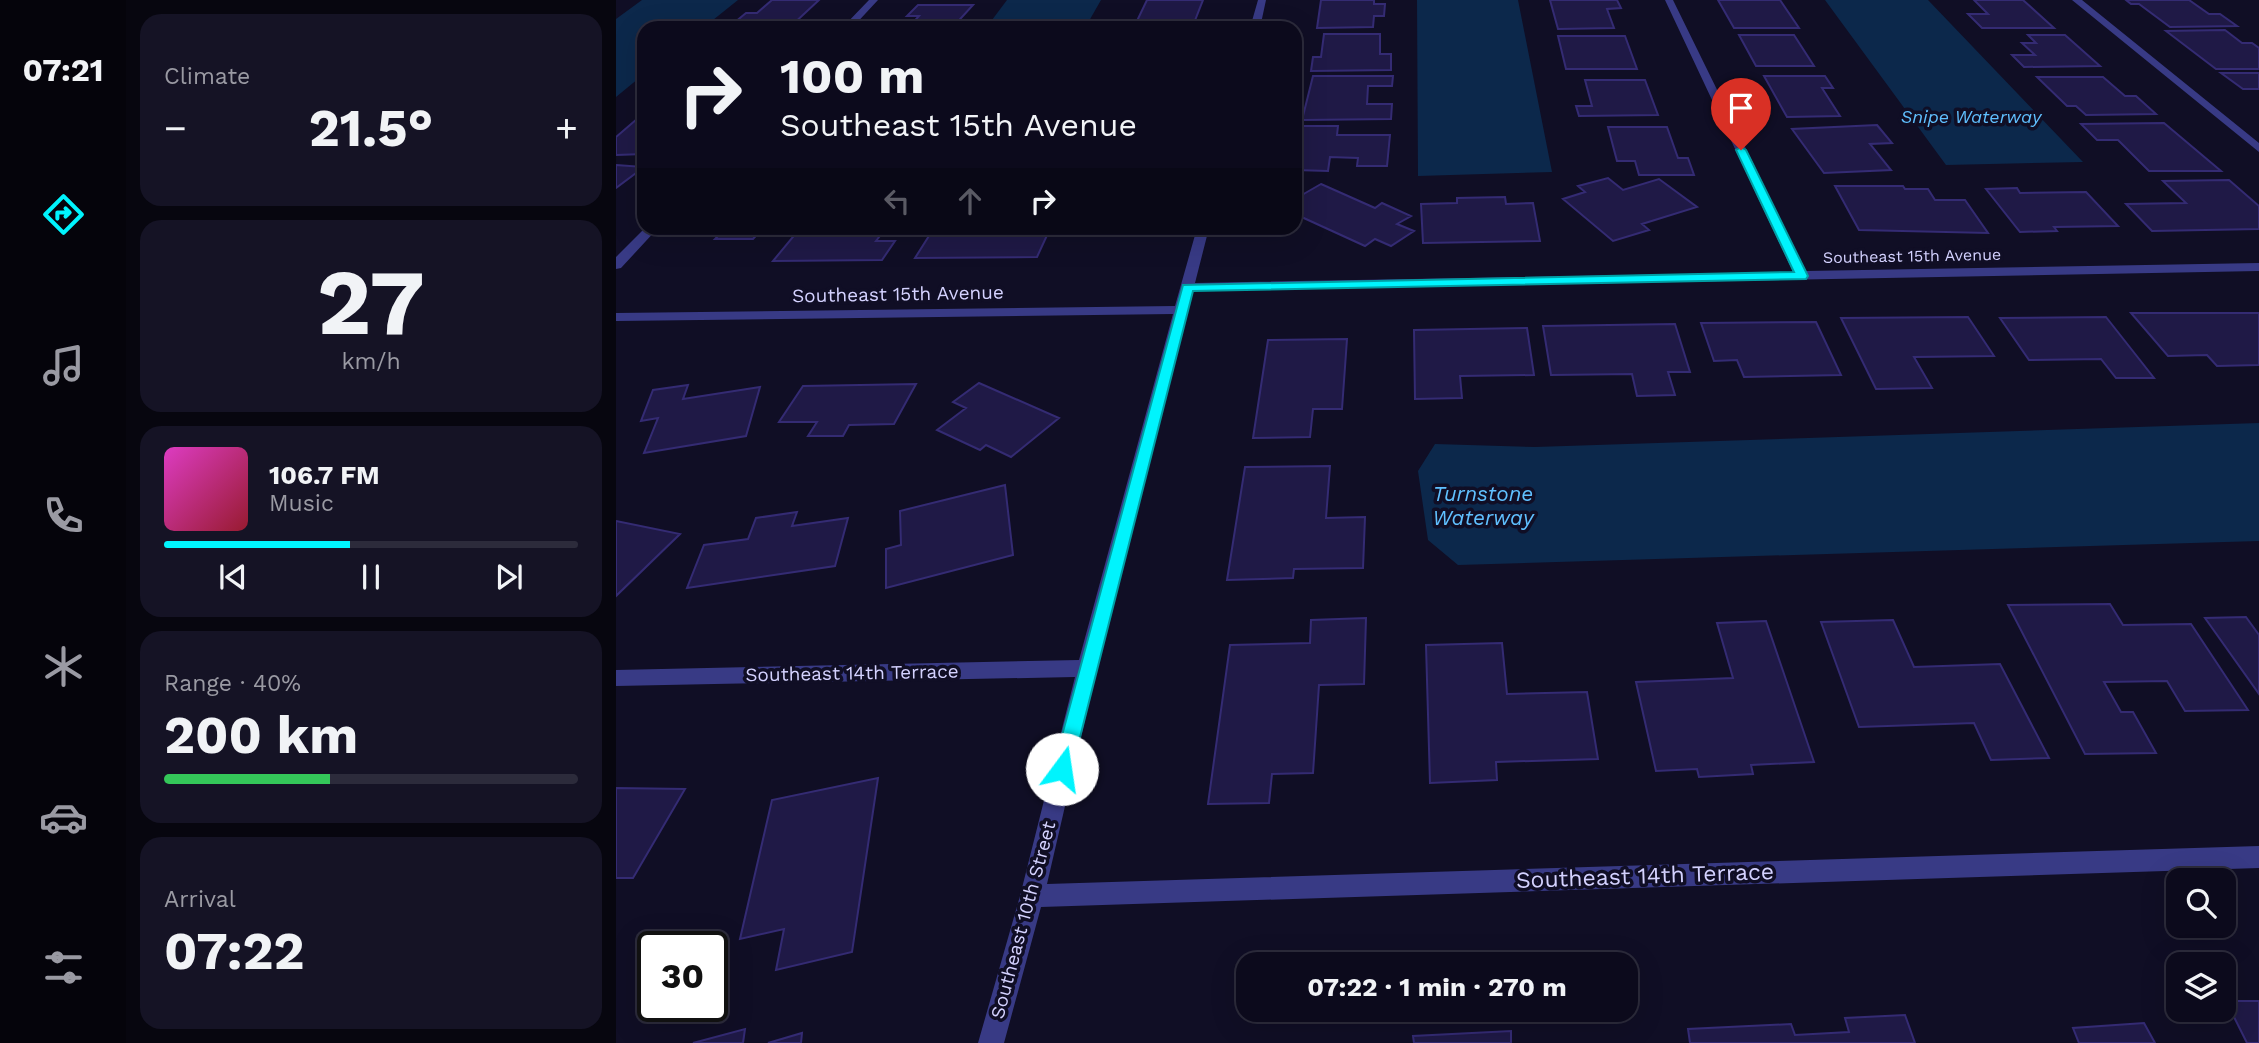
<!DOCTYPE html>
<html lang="en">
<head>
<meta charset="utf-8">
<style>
	body { margin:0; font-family:"Work Sans",sans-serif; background:#151325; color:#f1f3f6; height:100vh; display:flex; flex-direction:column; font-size:26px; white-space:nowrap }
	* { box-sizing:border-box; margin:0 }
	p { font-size:23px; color:#9a9aa3 }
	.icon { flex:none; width:38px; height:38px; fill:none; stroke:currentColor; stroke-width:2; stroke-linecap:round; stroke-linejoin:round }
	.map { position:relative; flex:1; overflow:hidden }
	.panel { display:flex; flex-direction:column; gap:14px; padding:14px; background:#07060f; width:490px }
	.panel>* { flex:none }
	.top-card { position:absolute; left:21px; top:21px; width:665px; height:214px; border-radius:21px; box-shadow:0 7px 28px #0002,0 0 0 2px #2c2b3b; background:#0c0a1c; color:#f1f3f6; overflow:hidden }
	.controls { position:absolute; left:1550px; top:868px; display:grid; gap:14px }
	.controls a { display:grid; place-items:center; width:70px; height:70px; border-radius:14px; background:#0c0a1c; box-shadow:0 7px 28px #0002,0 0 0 2px #2c2b3b; font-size:35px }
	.speed { position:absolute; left:21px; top:931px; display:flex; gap:14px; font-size:35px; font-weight:700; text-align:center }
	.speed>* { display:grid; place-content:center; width:91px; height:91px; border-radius:50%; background:#0c0a1c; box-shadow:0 7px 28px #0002,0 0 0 2px #2c2b3b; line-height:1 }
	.speed .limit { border:4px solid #111; border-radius:10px; background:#fff; color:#111 }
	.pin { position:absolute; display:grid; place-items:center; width:60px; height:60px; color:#fff; margin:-72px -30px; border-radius:50% 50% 50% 0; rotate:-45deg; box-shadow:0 0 7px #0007 }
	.pin .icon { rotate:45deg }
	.me { position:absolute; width:77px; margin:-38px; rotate:14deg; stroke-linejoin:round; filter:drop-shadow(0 0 5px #0008) }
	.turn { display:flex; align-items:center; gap:24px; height:147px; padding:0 28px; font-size:32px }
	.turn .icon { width:91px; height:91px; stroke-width:2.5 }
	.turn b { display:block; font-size:49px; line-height:60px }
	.lanes { display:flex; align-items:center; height:66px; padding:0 28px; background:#0003; justify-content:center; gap:35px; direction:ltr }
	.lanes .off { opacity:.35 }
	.big { font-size:52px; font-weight:700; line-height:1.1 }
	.panel .card { flex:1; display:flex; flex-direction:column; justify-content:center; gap:10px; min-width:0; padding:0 24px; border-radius:21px; background:#151325 }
	.panel .dial { align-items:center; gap:0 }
	.dial b { font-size:91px; line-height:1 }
	.song { display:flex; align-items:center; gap:21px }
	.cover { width:84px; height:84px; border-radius:10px; background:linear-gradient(135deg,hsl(310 70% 55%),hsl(350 70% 35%)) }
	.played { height:7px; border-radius:4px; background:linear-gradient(90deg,#00f4fd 45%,#2c2b3b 45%) }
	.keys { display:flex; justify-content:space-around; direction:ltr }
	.heat { display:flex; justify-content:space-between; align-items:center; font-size:38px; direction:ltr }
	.charge { height:10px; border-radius:5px; background:linear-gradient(90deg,#34c759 40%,#2c2b3b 0) }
	.trip { position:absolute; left:620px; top:952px; width:402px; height:70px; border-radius:21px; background:#0c0a1c; box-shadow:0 7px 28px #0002,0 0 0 2px #2c2b3b; font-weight:700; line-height:70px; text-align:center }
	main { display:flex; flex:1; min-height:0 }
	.menu { display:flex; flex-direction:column; width:126px; justify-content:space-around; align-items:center; background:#05040b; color:#9a9aa3 }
	.menu .icon { width:49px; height:49px }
	.menu .on { color:#00f4fd }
	.menu b { font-size:32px; color:#f1f3f6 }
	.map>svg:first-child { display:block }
</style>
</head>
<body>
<main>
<nav class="menu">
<b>07:21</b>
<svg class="icon on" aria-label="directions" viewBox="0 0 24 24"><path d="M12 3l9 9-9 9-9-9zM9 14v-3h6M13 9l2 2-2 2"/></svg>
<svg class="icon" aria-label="music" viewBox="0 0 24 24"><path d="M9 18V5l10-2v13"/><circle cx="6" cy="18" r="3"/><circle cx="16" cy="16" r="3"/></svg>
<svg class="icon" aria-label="phone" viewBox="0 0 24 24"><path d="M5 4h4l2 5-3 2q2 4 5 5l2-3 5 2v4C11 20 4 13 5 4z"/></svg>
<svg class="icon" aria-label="climate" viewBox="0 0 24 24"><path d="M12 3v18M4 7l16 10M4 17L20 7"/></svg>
<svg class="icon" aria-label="car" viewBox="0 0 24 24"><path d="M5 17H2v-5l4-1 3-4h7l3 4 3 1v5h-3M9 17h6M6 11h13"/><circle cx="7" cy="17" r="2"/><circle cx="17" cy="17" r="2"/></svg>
<svg class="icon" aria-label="filters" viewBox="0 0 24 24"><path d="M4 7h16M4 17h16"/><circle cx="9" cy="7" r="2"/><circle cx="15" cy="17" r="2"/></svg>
</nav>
<section class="panel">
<div class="card"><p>Climate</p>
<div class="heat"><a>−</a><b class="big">21.5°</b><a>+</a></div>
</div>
<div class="card dial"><b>27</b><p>km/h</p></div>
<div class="card">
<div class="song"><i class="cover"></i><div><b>106.7 FM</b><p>Music</p></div></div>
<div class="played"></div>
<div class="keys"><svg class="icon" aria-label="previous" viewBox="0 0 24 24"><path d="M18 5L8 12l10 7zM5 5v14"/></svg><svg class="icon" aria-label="pause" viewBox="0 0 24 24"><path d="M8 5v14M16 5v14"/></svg><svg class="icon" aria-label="next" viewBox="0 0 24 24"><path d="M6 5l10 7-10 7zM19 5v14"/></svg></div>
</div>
<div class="card"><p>Range · 40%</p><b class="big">200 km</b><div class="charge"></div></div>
<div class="card"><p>Arrival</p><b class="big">07:22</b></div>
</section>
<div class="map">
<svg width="1643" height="1043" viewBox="0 0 1643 1043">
	<rect width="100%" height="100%" fill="#100e25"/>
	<path fill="#0c284b" d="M26 0H122L87 28H28V74L0 97V19Z
		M391 0H485L469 28H370Z
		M801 0H902L936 172 802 176Z
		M1209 0H1312L1467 162 1330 165Z
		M1643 423V541L842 565 812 540 802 471 819 444 919 447Z"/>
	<path fill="#1f1946" stroke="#342b73" stroke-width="2" d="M156 0H203L174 27 112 28 130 13H141Z
		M531 0H587L576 28H498L501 23H520Z
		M705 0H758V4H769L768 16H758L757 27 701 28Z
		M934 0H1001L1005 8 991 9 998 28 942 29Z
		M1102 0H1164L1183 28H1118Z
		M1358 0H1407L1438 28H1366L1352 14H1372Z
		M1510 0H1573L1593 14H1604L1621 26 1554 27 1523 4H1515Z
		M302 5H357L336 28H292L303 16H291Z
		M1609 30 1626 43H1636L1643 48V69H1600L1550 31Z
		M708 34H764V54H775V70L695 71 697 57H705Z
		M1123 35H1178L1198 66H1140Z
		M1412 35H1449L1484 66 1408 67 1396 55H1419L1406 43H1420Z
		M942 36H1009L1021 69H950Z
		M1605 73H1643V89H1627Z
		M697 76H777L776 86H752L751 104H776L775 119 686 120Z
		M1148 76H1209L1217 88H1206L1224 116 1171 117Z
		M1421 77H1487L1509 96H1520L1540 114 1470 115 1460 106H1451Z
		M969 80H1029L1042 115 963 116 960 106H976Z
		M28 113V154L0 155V137Z
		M1548 123 1605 171H1533L1502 140H1481L1465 124Z
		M1261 125 1276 143 1254 144 1275 170 1208 173 1176 129Z
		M685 126H722L721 135H774L771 166H741L742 158 714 157 712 171 679 170V154Z
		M992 127H1051L1062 158H1072L1078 175H1023L1019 161H1001Z
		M0 165 28 167 0 188Z
		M992 178 1007 190 1043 179 1081 207 1026 224 1033 230 997 241 947 199 969 192 962 186Z
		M1613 180 1643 206V229L1536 231 1510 204 1570 203 1547 181Z
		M705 184 759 208 766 203 795 216 781 224 798 231 775 246 759 239 749 246 679 214V199Z
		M1219 186H1287L1289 189H1312L1319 200H1349L1372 233 1243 230Z
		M1401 188 1404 193 1470 192 1502 226 1438 227 1441 231 1404 232 1370 189Z
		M889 197 890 204 917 203 924 241 807 243 805 204 841 203V198Z
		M110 228H147L137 239H99Z
		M208 228H238L235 232H267L260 241H279L266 260 157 261 181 232 205 231Z
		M318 228H398L396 231H433L421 257 299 258Z
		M1515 313H1643V365L1601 366 1591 355 1552 356Z
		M1352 317 1378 356 1298 357 1316 388 1260 389 1225 318Z
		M1490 317 1538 378H1500L1485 359 1413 360 1384 318Z
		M1200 322 1225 375 1128 377 1121 360 1098 361 1085 323Z
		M1059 324 1074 372H1052L1059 395 1021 396 1016 374 935 375 927 326Z
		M911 328 918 375 844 376 846 398 799 399 798 330Z
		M731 339 726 409H697L694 437 637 438 652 340Z
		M363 383 443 418 395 457 370 445 364 450 321 430 350 408 337 402Z
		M300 384 278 424 233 425 227 436H192L201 422H163L187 386Z
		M72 385 67 399 144 387 130 436 28 453 42 418 25 421 37 390Z
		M714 466 710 518 749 517 747 568 678 569 677 578 611 580 629 467Z
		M389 485 397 555 270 588V549L285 545 284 511Z
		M181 512 176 526 232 518 219 566 71 588 88 545 132 539 140 518Z
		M0 521 64 534 0 596Z
		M1494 604 1507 625 1575 624 1632 710 1569 711 1551 681 1488 682 1505 712H1517L1540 753 1469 754 1392 605Z
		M1630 617 1643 635V694L1589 618Z
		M750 618 748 684 703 685 697 773 656 774 653 803 592 804 614 645 694 643 695 620Z
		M1277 620 1298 667 1384 664 1433 758 1375 760 1358 723 1243 727 1205 622Z
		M1150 621 1198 762 1135 765 1137 774 1083 777 1081 769 1040 771 1020 682 1117 678 1101 623Z
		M886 643 891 694 971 692 982 759 880 762 881 780 814 783 810 645Z
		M262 778 236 952 160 970 168 929 124 939 156 800Z
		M0 788 69 789 17 878H0Z
		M1610 1001H1643V1043H1631Z
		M1289 1015 1299 1043H1074L1072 1029 1175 1024 1179 1035 1233 1032 1229 1018Z
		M1528 1023 1539 1043H1463L1457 1028Z
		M129 1029 127 1043H77Z
		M895 1031V1043H798L797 1036Z
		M186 1033 185 1043H152Z"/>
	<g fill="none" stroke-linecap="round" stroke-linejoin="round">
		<path fill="#383a85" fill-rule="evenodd" d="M253 0H262L236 28H226Z
			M642 0H650L644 28H634Z
			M1049 0H1057L1190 271 1643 263V271L577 291 481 668 431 884 1643 846V868L425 907 388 1043H362L404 896 459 677 0 686V670L463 660 557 314 0 321V313L559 306 581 228H593L579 283 1177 272Z
			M1456 0H1466L1643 143V152Z
			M29 228H42L5 268 0 269V257Z"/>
	</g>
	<path fill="#00f4fd" stroke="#009fa4" stroke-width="2" d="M1125 147 1130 150 1192 276 1190 279 577 291 456 769 453 776 446 778 439 776 437 769 567 285 1178 272 1120 150Z"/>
	<g text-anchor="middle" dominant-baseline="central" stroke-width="7" stroke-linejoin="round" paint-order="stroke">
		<g font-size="16" fill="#d4d2ff" stroke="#100e25">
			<text transform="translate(1296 256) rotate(-1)">Southeast 15th Avenue</text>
		</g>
		<g font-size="18" font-style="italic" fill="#60c0ff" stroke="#100e25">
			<text x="1355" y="116">Snipe Waterway</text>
		</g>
		<g font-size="19" fill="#d4d2ff" stroke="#100e25">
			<text transform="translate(282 294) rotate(-1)">Southeast 15th Avenue</text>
			<text transform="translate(236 673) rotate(-1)">Southeast 14th Terrace</text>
			<text transform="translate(407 920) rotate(-75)">Southeast 10th Street</text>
		</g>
		<g font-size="21" font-style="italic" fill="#60c0ff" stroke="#100e25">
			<text x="867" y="493">Turnstone<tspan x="867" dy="24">Waterway</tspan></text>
		</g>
		<g font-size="23" fill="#d4d2ff" stroke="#100e25">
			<text transform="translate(1029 876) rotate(-2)">Southeast 14th Terrace</text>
		</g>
	</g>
</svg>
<div class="controls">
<a><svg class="icon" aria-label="search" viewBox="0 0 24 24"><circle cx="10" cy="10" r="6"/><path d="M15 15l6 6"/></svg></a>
<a><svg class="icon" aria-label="layers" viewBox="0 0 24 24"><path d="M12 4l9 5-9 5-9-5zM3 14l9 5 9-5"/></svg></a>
</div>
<div class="speed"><div class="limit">30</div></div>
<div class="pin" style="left:1125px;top:150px;background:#d93025"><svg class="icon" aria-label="arrive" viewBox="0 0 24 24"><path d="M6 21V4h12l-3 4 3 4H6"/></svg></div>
<svg class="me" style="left:446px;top:769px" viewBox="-20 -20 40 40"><circle r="19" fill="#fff"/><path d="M0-13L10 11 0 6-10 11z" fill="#00f4fd"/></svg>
<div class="trip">07:22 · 1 min · 270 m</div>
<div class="top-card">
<div class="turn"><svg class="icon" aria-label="right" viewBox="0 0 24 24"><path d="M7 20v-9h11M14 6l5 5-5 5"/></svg><div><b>100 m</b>Southeast 15th Avenue</div></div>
<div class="lanes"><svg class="icon off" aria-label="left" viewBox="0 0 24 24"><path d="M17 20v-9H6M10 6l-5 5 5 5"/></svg><svg class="icon off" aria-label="ahead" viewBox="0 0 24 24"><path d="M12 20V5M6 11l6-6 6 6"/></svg><svg class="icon" aria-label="right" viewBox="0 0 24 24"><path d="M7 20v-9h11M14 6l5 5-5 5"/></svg></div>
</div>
</div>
</main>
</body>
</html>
